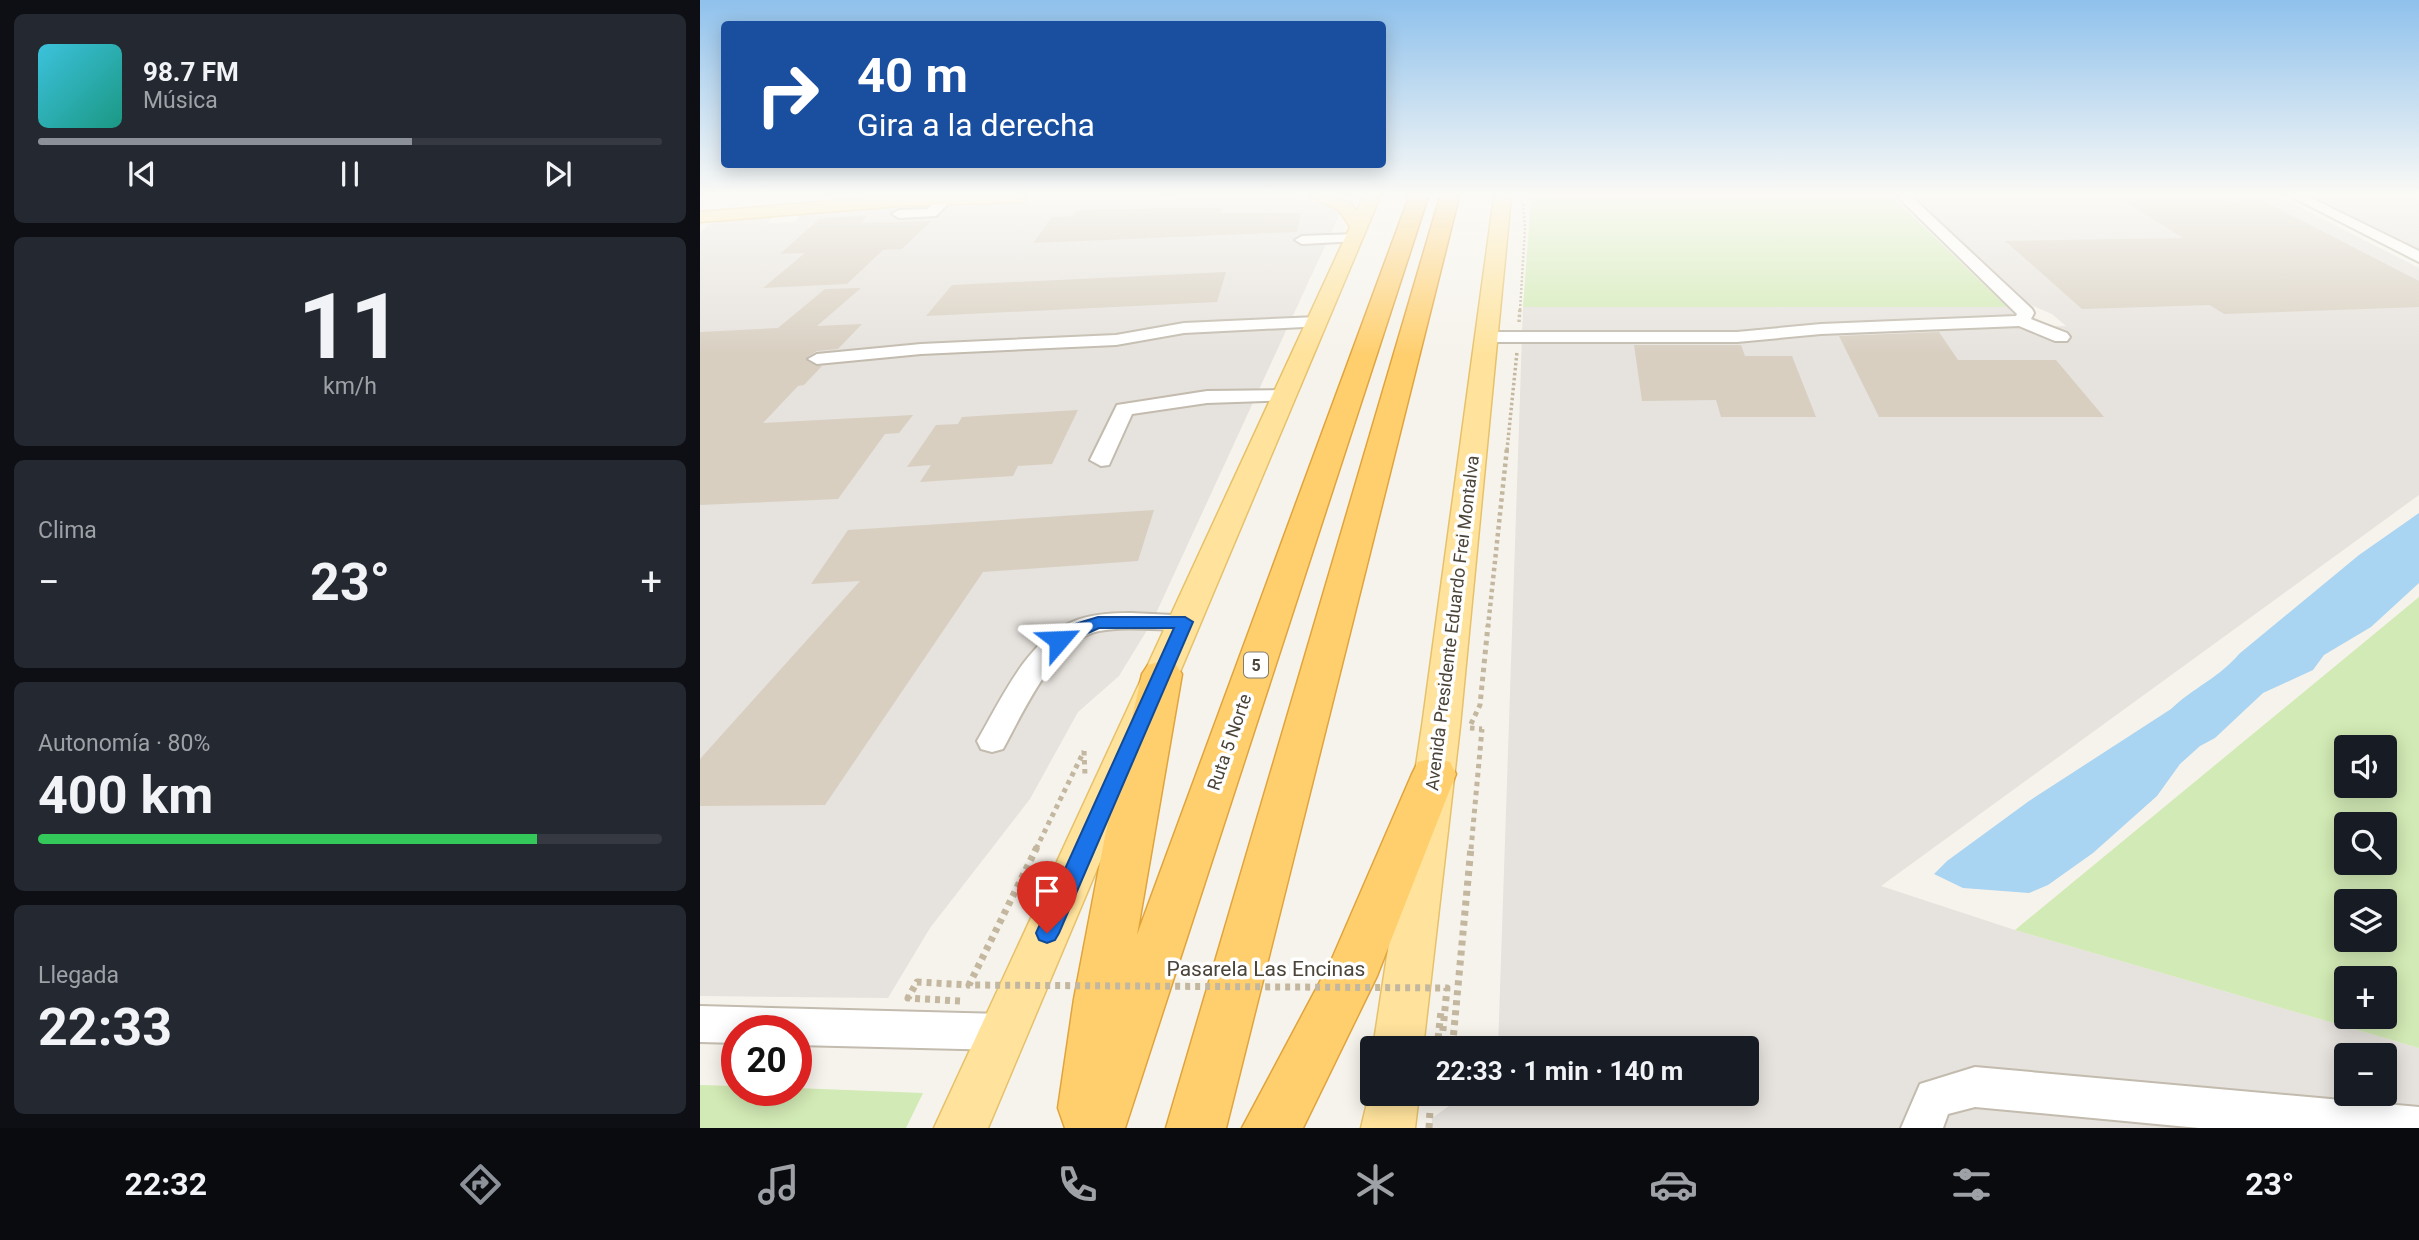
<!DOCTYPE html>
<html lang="es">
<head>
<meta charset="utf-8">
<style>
	body { margin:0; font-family:Roboto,sans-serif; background:#242831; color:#f1f3f6; height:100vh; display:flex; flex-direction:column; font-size:26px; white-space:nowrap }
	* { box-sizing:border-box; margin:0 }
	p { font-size:23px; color:#9ea1a6 }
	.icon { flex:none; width:38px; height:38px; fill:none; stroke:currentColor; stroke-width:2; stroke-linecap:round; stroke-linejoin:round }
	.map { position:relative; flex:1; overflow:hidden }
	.side { display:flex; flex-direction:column; gap:14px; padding:14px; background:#0d0f14; width:700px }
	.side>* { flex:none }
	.guide { position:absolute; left:21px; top:21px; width:665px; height:147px; border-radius:7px; box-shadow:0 4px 18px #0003; background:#1a4fa0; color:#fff; overflow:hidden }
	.tools { position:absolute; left:1634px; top:735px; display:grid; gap:14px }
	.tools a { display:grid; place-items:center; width:63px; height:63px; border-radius:7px; background:#171b24; box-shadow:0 4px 18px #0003; font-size:35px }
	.speed { position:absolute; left:21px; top:1015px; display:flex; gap:14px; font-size:35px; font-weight:700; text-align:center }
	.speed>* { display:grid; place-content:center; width:91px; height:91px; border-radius:50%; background:#171b24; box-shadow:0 4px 18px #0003; line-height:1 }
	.speed .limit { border:10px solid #d22; background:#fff; color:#111 }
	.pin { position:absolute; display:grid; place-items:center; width:60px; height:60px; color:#fff; margin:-72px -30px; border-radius:50% 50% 50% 0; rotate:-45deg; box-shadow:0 0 7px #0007 }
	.pin .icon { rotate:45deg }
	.me { position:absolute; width:77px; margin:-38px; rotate:64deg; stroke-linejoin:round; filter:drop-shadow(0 0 5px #0008) }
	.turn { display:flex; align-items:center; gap:24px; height:147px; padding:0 21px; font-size:32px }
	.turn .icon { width:91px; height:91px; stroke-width:2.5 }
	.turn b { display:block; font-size:49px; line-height:60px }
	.big { font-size:52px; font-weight:700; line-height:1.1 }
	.side .card { flex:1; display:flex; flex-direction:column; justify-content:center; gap:10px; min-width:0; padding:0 24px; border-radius:10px; background:#242831 }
	.side .dial { align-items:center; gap:0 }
	.dial b { font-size:91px; line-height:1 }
	.song { display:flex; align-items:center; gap:21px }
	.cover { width:84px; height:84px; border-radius:10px; background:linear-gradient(135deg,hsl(190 70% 55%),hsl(170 70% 35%)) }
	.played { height:7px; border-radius:4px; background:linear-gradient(90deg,#8c9099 60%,#363941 60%) }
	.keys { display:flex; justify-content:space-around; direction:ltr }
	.heat { display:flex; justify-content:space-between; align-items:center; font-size:38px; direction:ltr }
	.charge { height:10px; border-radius:5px; background:linear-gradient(90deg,#34c759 80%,#363941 0) }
	.trip { position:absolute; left:660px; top:1036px; width:399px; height:70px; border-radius:7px; background:#171b24; box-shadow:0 4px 18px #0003; font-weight:700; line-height:70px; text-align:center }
	.menu { display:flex; height:112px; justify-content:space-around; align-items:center; background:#090b0e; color:#9ea1a6 }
	.menu .icon { width:49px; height:49px }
	.menu .current { color:#8c9099 }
	.menu b { font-size:32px; color:#f1f3f6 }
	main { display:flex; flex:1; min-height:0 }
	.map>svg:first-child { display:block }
</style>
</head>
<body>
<main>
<section class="side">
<div class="card">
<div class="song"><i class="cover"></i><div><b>98.7 FM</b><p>Música</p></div></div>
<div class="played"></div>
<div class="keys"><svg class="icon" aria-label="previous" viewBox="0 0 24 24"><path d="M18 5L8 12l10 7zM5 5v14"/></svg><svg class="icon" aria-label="pause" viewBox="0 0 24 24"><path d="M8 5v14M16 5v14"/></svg><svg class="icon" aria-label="next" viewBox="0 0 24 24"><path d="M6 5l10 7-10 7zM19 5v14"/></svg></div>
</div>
<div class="card dial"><b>11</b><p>km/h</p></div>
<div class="card"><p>Clima</p>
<div class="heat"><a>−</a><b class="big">23°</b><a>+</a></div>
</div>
<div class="card"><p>Autonomía · 80%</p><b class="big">400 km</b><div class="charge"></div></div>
<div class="card"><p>Llegada</p><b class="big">22:33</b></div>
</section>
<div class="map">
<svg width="1719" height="1128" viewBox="0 0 1719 1128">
	<rect width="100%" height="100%" fill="#f6f3ec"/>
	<path fill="#e6e2dd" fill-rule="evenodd" d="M586 197 642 209 452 622 419 676 378 712 330 799 230 928 188 998 0 996V233L10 223 25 219 72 215 68 223 95 222 100 215 110 212 185 205Z
		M1214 197H1580L1719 268V495L1181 886 1315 930 1719 1048V1128H732V1118L766 1094H1046V1048H798L823 307H1307L1315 315 1311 319 1319 327 1366 326 1352 314 1331 305ZM1647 1055H1685V1094H1647Z
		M1611 197H1719V250Z"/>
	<path fill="#d2eab5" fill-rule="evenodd" d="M861 197H1193L1307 307H823L831 199Z
		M1719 597V1048L1315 930ZM1647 747H1685V786H1647ZM1647 824H1685V863H1647ZM1647 901H1685V940H1647ZM1647 978H1685V1017H1647Z
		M0 1085 37 1086V1090H96V1088L223 1093 206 1128H0Z"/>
	<path fill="#a9d4f2" d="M1719 513V583L1671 627 1624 655 1613 670 1563 693 1515 738 1500 746 1480 764 1457 796 1393 853 1348 885 1329 893 1263 888 1234 874 1247 861 1329 801 1471 709C1493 688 1520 677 1539 654L1659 555Z"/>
	<path fill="#d8cfc1" d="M1518 198 1524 201 1562 200 1719 281V307L1524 314 1510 305 1382 309 1305 241 1483 238 1424 201Z
		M523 207 521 213H601L597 232 333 243 352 217 372 216 377 210Z
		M167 215 162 223 231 221 202 249 183 250 147 284 63 288 105 253 80 254 119 219Z
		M526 272 517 302 226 316 252 285Z
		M161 288 117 326 162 324 138 349 117 351 107 357V361L122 366 104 385 98 386 63 423 213 415 199 433 185 434 138 499 0 505V332L78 328 125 289Z
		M1239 332 1258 360H1356L1404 417H1179L1139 336Z
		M934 345H1041L1045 356H1092L1116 417H1021L1016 400 942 401Z
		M378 410 352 464 318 466 313 476 220 482 231 465 207 467 236 425 258 424 262 417Z
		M454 510 438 561 283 572 125 805 0 806V759L160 581 111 584 148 530Z"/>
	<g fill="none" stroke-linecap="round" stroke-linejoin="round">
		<g stroke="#c2bbae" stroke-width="4">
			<path id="minor" d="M240 197 253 199 236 216 199 218 192 214 199 210 227 209Z
				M1198 197H1212L1332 309 1334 313 1331 319 1367 333 1370 337 1367 341H1355L1319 326 1121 334 1037 342H786L777 337 786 332H1037L1121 324 1316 316 1317 314Z
				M1592 197H1609L1719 251V262Z
				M654 234 659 235V241L602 244 595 240 602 236Z
				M617 317 623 318 626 322 623 326 484 333 416 345 221 354 117 364 108 359 117 354 221 344 416 335 484 323Z
				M584 390 594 396 591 400 507 403 432 414 409 465 401 466 390 460 417 405 507 391Z
				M431 613 494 616 498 622 494 628 485 630C457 630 427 626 399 631 355 639 323 713 303 749L292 752 281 749 277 741C300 702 327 640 372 622 390 614 411 613 431 613Z
				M0 1006 303 1014 317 1019 322 1032 317 1045 303 1050 96 1045V1031H37V1043L0 1042Z
				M1275 1067 1719 1107V1128H1499L1275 1107 1248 1114 1243 1128H1201L1220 1084Z"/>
		</g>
		<g stroke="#e6c16a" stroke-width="3">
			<path id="major" d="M180 197H329L321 202 200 206 0 222V212Z
				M610 197C628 197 646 195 657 211L663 197H680L288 1128H234L650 227 639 210Z
				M794 197H811L760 726 723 1048H673L722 726Z
				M672 1082V1094H719L715 1128H661Z"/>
		</g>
		<g stroke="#e0a43c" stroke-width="3">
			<path id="highway" d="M709 197H728L425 1128H365L358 1108 374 999 405 836 442 674 448 665 462 661 476 665 482 674 437 935Z
				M740 197H759L526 1128H466Z
				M734 758 750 762 756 774 677 976 603 1128H542L631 961 712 774 718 762Z"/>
		</g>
		<path stroke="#c4b79f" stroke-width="2.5" stroke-dasharray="2 2" stroke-linecap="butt" d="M820 310 825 228 823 202"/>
		<path stroke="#c4b79f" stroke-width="3.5" stroke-dasharray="2.5 2.5" stroke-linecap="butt" d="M819 322 820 308
			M807 450 817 352"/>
		<path stroke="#c4b79f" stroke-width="4.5" stroke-dasharray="3.5 3.5" stroke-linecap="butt" d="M788 627 807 448"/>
		<path stroke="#c4b79f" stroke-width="5" stroke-dasharray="4.5 4.5" stroke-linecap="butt" d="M771 724 780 705 788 625
			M770 728 782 729
			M384 751 385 775"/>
		<path stroke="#c4b79f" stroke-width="7" stroke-dasharray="5 5" stroke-linecap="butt" d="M260 1001 208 998 217 982 269 985
			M737 1048 741 1011
			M729 1128 730 1111"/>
		<use href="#minor" fill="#fff" fill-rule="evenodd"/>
		<use href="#major" fill="#ffe39c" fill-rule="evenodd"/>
		<use href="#highway" fill="#ffcf6e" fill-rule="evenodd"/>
		<path stroke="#c4b79f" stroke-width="5" stroke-dasharray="4.5 4.5" stroke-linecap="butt" d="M336 849 384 751
			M771 849 782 729"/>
		<path stroke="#c4b79f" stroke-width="7" stroke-dasharray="5 5" stroke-linecap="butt" d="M337 847 269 985 747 988 742 1040H753L771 847"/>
	</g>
	<linearGradient id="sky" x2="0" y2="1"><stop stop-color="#8fc1ec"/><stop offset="0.55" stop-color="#fbfaf6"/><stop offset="1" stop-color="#fbfaf6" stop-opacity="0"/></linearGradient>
	<rect width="1719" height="355" fill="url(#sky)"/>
	<path fill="#1a73e8" stroke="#114b97" stroke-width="2" d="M398 617H485L493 622 359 933 355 940 347 943 339 940 336 933 474 628H399L359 646 350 640 372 625Z"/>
	<g text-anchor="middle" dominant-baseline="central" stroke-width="7" stroke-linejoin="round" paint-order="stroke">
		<rect fill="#fff" stroke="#817c74" stroke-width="2" x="544" y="652.5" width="24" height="25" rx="5"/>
		<g font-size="16" font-weight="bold" fill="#4b4439">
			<text x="556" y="665">5</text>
		</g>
		<g font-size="18" fill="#4b4439" stroke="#fff">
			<text transform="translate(752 623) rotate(-83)">Avenida Presidente Eduardo Frei Montalva</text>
			<text transform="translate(529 742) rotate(-71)">Ruta 5 Norte</text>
		</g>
		<g font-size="21" fill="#4b4439" stroke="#fff">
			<text x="566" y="969">Pasarela Las Encinas</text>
		</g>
	</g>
</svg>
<div class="tools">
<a><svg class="icon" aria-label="sound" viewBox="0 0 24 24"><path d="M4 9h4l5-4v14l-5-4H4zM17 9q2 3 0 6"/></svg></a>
<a><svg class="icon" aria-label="search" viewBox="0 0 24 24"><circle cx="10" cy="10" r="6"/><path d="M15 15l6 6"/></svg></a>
<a><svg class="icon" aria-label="layers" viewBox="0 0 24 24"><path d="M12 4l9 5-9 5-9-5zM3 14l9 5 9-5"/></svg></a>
<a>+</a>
<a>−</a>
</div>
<div class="speed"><div class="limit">20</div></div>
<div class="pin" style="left:347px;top:933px;background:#d93025"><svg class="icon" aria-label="arrive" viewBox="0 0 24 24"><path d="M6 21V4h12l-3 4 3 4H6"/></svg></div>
<svg class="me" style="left:359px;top:640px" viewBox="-20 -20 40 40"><path d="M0-17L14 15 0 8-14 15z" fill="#1a73e8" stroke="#fff" stroke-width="4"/></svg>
<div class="trip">22:33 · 1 min · 140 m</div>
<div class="guide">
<div class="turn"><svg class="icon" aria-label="right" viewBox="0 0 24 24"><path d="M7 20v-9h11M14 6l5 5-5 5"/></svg><div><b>40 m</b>Gira a la derecha</div></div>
</div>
</div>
</main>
<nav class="menu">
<b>22:32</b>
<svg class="icon current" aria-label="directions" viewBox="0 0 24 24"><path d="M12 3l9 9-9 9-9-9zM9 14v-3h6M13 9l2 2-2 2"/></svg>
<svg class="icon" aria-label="music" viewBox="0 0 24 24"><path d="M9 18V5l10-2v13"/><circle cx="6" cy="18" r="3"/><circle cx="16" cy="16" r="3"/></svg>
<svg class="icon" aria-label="phone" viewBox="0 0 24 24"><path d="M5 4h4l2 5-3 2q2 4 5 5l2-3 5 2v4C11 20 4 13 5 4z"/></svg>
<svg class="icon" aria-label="climate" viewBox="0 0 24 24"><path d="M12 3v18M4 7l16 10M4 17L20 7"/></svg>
<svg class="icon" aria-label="car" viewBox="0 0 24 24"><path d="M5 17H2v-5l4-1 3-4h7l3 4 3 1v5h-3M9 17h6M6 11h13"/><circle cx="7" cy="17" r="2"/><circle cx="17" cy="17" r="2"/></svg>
<svg class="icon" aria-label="filters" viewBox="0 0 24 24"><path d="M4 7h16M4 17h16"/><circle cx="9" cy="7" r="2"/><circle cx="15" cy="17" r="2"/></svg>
<b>23°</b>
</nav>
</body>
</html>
